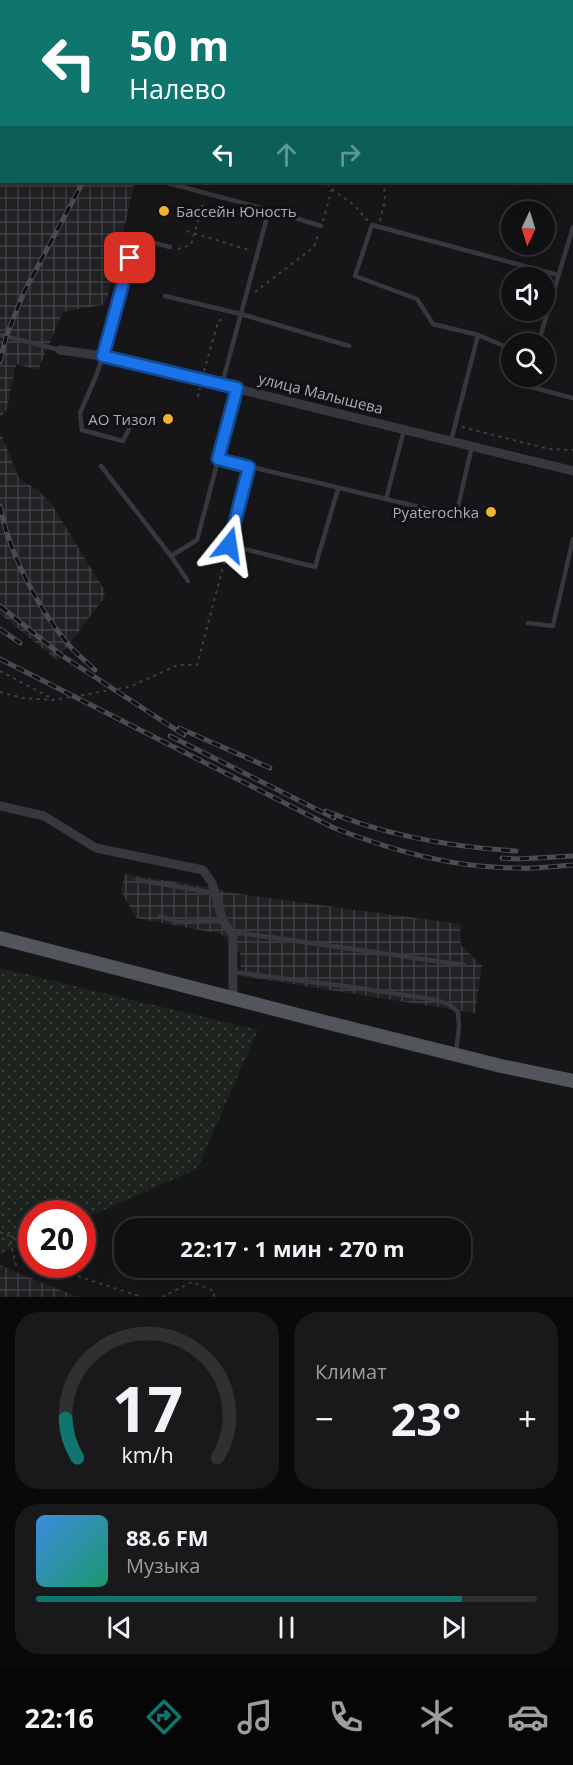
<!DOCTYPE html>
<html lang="ru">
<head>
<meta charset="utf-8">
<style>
	body { margin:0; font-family:"Open Sans",sans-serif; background:#19191b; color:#f1f3f6; height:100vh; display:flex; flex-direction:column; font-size:22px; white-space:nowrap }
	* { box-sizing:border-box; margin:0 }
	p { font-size:20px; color:#9c9d9f }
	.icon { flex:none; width:33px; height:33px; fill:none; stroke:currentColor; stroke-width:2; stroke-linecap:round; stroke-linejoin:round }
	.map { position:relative; height:1297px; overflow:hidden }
	.drawer { display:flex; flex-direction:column; gap:15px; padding:15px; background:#09090a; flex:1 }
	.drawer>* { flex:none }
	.guide { position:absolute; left:0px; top:0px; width:573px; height:183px; box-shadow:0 6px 24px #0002,0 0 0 2px #303032; background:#0f766e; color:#fff; overflow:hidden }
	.needle { width:39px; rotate:184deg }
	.buttons { position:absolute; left:501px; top:201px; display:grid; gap:12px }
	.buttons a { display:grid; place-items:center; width:54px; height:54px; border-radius:50%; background:#101012; box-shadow:0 6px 24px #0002,0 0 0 2px #303032; font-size:30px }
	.speed { position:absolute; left:18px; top:1200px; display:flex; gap:12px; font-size:30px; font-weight:700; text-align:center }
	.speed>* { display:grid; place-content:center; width:78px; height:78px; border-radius:50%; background:#101012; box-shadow:0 6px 24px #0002,0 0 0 2px #303032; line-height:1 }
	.speed .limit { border:9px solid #d22; background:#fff; color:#111 }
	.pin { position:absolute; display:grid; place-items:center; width:51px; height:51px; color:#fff; margin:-26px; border-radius:12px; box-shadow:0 3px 9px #0006 }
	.me { position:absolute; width:66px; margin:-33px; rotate:15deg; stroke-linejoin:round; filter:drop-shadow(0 0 4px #0008) }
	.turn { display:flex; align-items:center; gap:21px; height:126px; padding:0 30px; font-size:27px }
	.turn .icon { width:78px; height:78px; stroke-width:2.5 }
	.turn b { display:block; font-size:42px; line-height:51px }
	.lanes { display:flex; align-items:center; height:57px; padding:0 30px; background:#0003; justify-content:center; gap:30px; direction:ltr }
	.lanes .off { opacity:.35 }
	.big { font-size:45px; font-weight:700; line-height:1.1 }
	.drawer .card { flex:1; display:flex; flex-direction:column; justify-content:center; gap:9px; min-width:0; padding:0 21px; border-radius:24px; background:#19191b }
	.drawer .dial { align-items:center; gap:0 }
	.dial svg { height:156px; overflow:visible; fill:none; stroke:#303032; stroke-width:7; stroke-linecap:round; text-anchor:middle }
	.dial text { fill:#f1f3f6; stroke:none }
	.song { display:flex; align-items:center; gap:18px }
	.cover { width:72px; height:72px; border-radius:9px; background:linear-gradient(135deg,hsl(210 70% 55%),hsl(160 70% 35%)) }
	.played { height:6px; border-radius:3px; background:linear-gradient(90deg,#0f766e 85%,#303032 85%) }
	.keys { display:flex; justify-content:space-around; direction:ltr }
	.heat { display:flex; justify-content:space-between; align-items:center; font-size:33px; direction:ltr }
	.drawer .tiles { flex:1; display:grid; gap:15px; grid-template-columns:1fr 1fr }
	.card:last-child { grid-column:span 2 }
	.trip { position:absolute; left:114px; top:1218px; width:357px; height:60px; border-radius:24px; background:#101012; box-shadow:0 6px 24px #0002,0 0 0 2px #303032; font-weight:700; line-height:60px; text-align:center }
	.tabs { display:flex; height:96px; justify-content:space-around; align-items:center; background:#060607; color:#9c9d9f }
	.tabs .icon { width:42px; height:42px }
	.tabs .current { color:#0f766e }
	.tabs b { font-size:27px; color:#f1f3f6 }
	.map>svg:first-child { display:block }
</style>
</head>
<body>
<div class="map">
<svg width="573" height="1297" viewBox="0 0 573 1297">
	<defs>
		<pattern id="industrial-grid" width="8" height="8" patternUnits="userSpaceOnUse" patternTransform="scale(1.5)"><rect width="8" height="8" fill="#222225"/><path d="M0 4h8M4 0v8" fill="none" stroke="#3f3f43"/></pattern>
		<pattern id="grass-dots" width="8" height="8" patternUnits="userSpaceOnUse" patternTransform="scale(1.5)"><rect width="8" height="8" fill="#1c231d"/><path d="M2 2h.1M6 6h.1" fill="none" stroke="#3a403c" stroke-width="1.8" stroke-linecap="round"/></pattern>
	</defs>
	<rect width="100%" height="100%" fill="#161618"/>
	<path fill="url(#industrial-grid)" d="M0 0H105L109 1 2 2V182H135L107 300 102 305 63 312 38 370 16 364 7 409 0 418Z
		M0 432 19 478 39 491 52 505 105 591 104 598 57 660 0 614Z
		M125 874 220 889 224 892 460 924 461 945 482 966 475 1013 241 976 240 953 221 934 136 918 121 891Z
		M0 1265 11 1270 78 1297H0Z"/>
	<path fill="url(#grass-dots)" d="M0 968 258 1030 197 1169 83 1219 82 1214H32L31 1241 0 1254Z"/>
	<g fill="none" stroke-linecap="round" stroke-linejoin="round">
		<path stroke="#3d3f44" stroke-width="2" stroke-dasharray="3 4.5" stroke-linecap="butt" d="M174 0 175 2
			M532 0V2
			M201 2V0
			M384 2V0
			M410 2 413 0
			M572 78 573 79
			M332 189 355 206 368 221
			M194 207 202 209
			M323 221 332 189 326 182
			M380 221 385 201 384 191 387 182
			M187 231 252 251
			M178 249 191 245 204 200
			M255 292 314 247 319 232
			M204 371 218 322 223 318
			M198 397 200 388
			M462 427 549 449 573 450
			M0 671 53 699
			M0 692 23 698 53 700 129 687 178 665H197L227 552
			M0 1232 9 1236 17 1269
			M11 1236 32 1249
			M59 1264 80 1277 142 1297
			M162 1297 192 1282 214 1291V1297"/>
		<path stroke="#37383d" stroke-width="4.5" d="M314 0 318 2
			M155 2 156 0
			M251 2V0
			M164 182 269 210
			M165 296 241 314 349 346
			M0 335 60 350
			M478 335 433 324 417 299 355 276 372 225 558 275
			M538 344 573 227
			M530 376 527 386 573 398
			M222 384 269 210 321 226
			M129 429 123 441 82 430 80 413 96 376 103 356 136 238 170 247
			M451 441 478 335 509 348 512 350
			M218 459 386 499 404 430
			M101 466 171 556 188 581
			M249 467 229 545 315 567 338 489
			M386 499 456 516 472 446
			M171 556 197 540 237 388
			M528 623 553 626 573 539
			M137 880 215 893
			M160 916 178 922 223 921
			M233 935 241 933 464 965
			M233 972 352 987 437 1000 450 1005 458 1012 459 1027 456 1052"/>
		<path stroke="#37383d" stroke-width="9" d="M60 350 103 356 573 471
			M0 806 44 816 96 848 203 870 212 883 223 921 233 935V997"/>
		<path stroke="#45474d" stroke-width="12" d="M130 0 134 2
			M572 164 573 165"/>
		<path stroke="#53555c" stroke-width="14" d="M0 938 321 1021 501 1066 573 1081"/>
		<g stroke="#4a4c52" stroke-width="5">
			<path id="rail" d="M0 362 6 337 24 292 83 182
				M0 506C9 553 37 607 68 644 75 653 86 661 95 670
				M0 606 61 655 184 735
				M0 629 20 643
				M0 659 334 828C394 851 453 868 518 868 536 869 555 866 573 865
				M179 728 270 768
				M170 736 334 818
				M326 811C387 836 452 847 516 851
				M502 858 517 859 573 856"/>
		</g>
		<use href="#rail" stroke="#111113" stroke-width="3" stroke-dasharray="9" stroke-linecap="butt"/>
	</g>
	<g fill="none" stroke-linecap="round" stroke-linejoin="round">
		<g stroke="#114b97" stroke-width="15">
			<path id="route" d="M130 258 103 356 237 388 218 459 249 467 229 545"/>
		</g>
		<use href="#route" stroke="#1a73e8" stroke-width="10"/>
	</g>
	<g fill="#f2b134" stroke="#111113" stroke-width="2">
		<circle cx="164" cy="211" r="6"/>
		<circle cx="168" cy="419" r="6"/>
		<circle cx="491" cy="512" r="6"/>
	</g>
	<g text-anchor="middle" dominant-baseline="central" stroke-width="6" stroke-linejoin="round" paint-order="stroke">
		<g font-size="15" fill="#a8adb8" stroke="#111113" text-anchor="end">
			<text x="176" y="211" text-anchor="start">Бассейн Юность</text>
			<text x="156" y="419">АО Тизол</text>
			<text x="479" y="512">Pyaterochka</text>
		</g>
		<g font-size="15" fill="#a8adb8" stroke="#111113">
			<text transform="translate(321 393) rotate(14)">улица Малышева</text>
		</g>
	</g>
</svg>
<div class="buttons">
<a><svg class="needle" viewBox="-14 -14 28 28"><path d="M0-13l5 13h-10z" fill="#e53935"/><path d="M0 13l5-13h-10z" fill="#9c9d9f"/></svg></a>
<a><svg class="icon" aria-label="sound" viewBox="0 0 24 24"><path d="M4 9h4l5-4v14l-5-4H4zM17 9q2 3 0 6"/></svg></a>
<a><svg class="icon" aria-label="search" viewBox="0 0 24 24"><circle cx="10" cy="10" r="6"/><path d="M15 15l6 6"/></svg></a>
</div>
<div class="speed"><div class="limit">20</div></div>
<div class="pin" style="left:130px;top:258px;background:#d93025"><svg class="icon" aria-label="arrive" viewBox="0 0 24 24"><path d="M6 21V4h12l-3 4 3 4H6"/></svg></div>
<svg class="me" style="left:229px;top:545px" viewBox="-20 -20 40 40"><path d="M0-17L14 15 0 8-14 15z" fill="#1a73e8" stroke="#fff" stroke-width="4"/></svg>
<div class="trip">22:17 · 1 мин · 270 m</div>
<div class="guide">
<div class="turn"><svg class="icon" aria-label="left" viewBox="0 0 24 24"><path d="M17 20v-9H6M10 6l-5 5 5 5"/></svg><div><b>50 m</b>Налево</div></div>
<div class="lanes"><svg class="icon" aria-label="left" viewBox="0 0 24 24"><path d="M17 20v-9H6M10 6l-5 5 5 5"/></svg><svg class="icon off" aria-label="ahead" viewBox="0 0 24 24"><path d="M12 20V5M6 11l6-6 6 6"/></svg><svg class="icon off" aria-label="right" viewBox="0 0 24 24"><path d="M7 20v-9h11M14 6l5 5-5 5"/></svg></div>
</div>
</div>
<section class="drawer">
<div class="tiles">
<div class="card dial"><svg viewBox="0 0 100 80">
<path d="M14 69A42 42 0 1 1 86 69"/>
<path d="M14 69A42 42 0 0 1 8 49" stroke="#0f766e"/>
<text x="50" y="56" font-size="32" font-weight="700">17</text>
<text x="50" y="72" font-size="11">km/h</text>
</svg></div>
<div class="card"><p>Климат</p>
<div class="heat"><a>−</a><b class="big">23°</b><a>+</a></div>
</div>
<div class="card">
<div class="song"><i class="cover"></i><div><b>88.6 FM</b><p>Музыка</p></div></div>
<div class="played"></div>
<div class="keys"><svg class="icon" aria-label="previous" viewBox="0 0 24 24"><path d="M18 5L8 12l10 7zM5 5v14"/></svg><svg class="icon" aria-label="pause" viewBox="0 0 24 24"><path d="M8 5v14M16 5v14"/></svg><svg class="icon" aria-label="next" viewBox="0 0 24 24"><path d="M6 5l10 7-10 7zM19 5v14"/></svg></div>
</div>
</div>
</section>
<nav class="tabs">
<b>22:16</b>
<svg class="icon current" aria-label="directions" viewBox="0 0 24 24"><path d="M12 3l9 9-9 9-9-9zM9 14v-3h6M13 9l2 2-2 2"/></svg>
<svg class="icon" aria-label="music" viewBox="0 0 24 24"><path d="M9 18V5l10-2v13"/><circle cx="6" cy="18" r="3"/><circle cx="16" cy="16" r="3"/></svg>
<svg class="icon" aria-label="phone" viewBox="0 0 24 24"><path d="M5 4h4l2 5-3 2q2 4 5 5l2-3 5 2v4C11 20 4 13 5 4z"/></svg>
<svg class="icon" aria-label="climate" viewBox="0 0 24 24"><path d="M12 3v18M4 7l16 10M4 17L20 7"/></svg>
<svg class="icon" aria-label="car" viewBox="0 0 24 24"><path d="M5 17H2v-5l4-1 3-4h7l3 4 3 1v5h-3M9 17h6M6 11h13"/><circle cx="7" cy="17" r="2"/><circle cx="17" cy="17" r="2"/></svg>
</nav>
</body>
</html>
